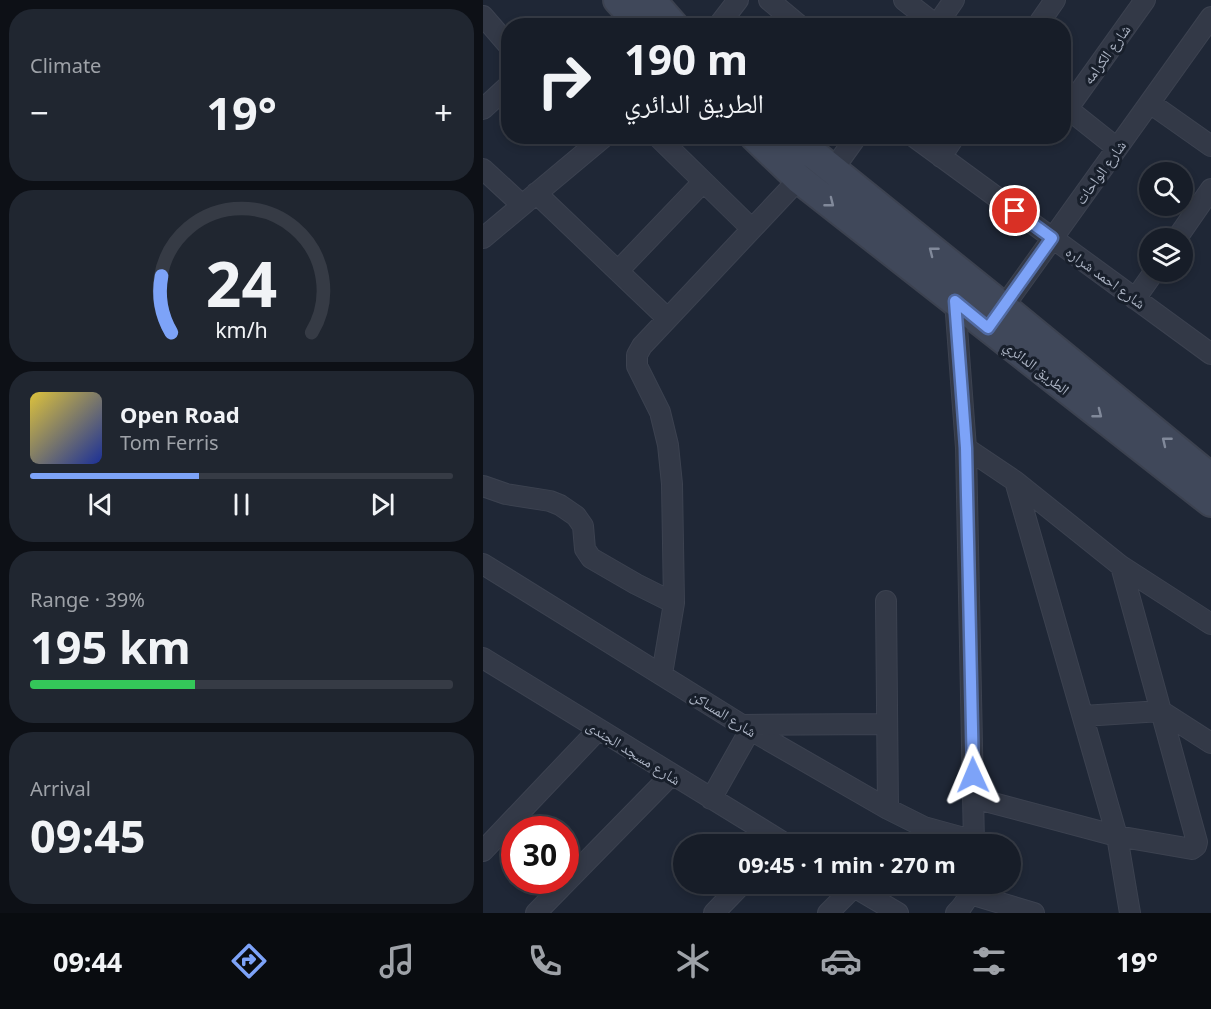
<!DOCTYPE html>
<html lang="en">
<head>
<meta charset="utf-8">
<style>
	body { margin:0; font-family:"Noto Sans","Noto Naskh Arabic",sans-serif; background:#202630; color:#f1f3f6; height:100vh; display:flex; flex-direction:column; font-size:22px; white-space:nowrap }
	* { box-sizing:border-box; margin:0 }
	p { font-size:20px; color:#9ea2a8 }
	.icon { flex:none; width:33px; height:33px; fill:none; stroke:currentColor; stroke-width:2; stroke-linecap:round; stroke-linejoin:round }
	.map { position:relative; flex:1; overflow:hidden }
	.drawer { display:flex; flex-direction:column; gap:9px; padding:9px; background:#0d1016; width:483px }
	.drawer>* { flex:none }
	.hud { position:absolute; left:18px; top:18px; width:570px; height:126px; border-radius:24px; box-shadow:0 3px 9px #0003,0 0 0 2px #363b45; background:#171d28; color:#f1f3f6; overflow:hidden }
	.buttons { position:absolute; left:656px; top:162px; display:grid; gap:12px }
	.buttons a { display:grid; place-items:center; width:54px; height:54px; border-radius:50%; background:#171d28; box-shadow:0 3px 9px #0003,0 0 0 2px #363b45; font-size:30px }
	.speed { position:absolute; left:18px; top:816px; display:flex; gap:12px; font-size:30px; font-weight:700; text-align:center }
	.speed>* { display:grid; place-content:center; width:78px; height:78px; border-radius:50%; background:#171d28; box-shadow:0 3px 9px #0003,0 0 0 2px #363b45; line-height:1 }
	.speed .limit { border:9px solid #d22; background:#fff; color:#111 }
	.pin { position:absolute; display:grid; place-items:center; width:51px; height:51px; color:#fff; margin:-26px; border:3px solid #fff; border-radius:50%; box-shadow:0 2px 6px #0007 }
	.me { position:absolute; width:66px; margin:-33px; rotate:359deg; stroke-linejoin:round; filter:drop-shadow(0 0 4px #0008) }
	.turn { display:flex; align-items:center; gap:21px; height:126px; padding:0 24px; font-size:27px }
	.turn .icon { width:78px; height:78px; stroke-width:2.5 }
	.turn b { display:block; font-size:42px; line-height:51px }
	.big { font-size:45px; font-weight:700; line-height:1.1 }
	.drawer .tile { flex:1; display:flex; flex-direction:column; justify-content:center; gap:9px; min-width:0; padding:0 21px; border-radius:24px; background:#202630 }
	.drawer .dial { align-items:center; gap:0 }
	.dial svg { height:156px; overflow:visible; fill:none; stroke:#363b45; stroke-width:7; stroke-linecap:round; text-anchor:middle }
	.dial text { fill:#f1f3f6; stroke:none }
	.song { display:flex; align-items:center; gap:18px }
	.cover { width:72px; height:72px; border-radius:9px; background:linear-gradient(135deg,hsl(50 70% 55%),hsl(230 70% 35%)) }
	.played { height:6px; border-radius:3px; background:linear-gradient(90deg,#7da3f8 40%,#363b45 40%) }
	.keys { display:flex; justify-content:space-around; direction:ltr }
	.heat { display:flex; justify-content:space-between; align-items:center; font-size:33px; direction:ltr }
	.charge { height:9px; border-radius:4px; background:linear-gradient(90deg,#34c759 39%,#363b45 0) }
	.trip { position:absolute; left:190px; top:834px; width:348px; height:60px; border-radius:30px; background:#171d28; box-shadow:0 3px 9px #0003,0 0 0 2px #363b45; font-weight:700; line-height:60px; text-align:center }
	.tabs { display:flex; height:96px; justify-content:space-around; align-items:center; background:#090c10; color:#9ea2a8 }
	.tabs .icon { width:42px; height:42px }
	.tabs .on { color:#7da3f8 }
	.tabs b { font-size:27px; color:#f1f3f6 }
	main { display:flex; flex:1; min-height:0 }
	.map>svg:first-child { display:block }
</style>
</head>
<body>
<main>
<section class="drawer">
<div class="tile"><p>Climate</p>
<div class="heat"><a>−</a><b class="big">19°</b><a>+</a></div>
</div>
<div class="tile dial"><svg viewBox="0 0 100 80">
<path d="M14 69A42 42 0 1 1 86 69"/>
<path d="M14 69A42 42 0 0 1 9 40" stroke="#7da3f8"/>
<text x="50" y="56" font-size="32" font-weight="700">24</text>
<text x="50" y="72" font-size="11">km/h</text>
</svg></div>
<div class="tile">
<div class="song"><i class="cover"></i><div><b>Open Road</b><p>Tom Ferris</p></div></div>
<div class="played"></div>
<div class="keys"><svg class="icon" aria-label="previous" viewBox="0 0 24 24"><path d="M18 5L8 12l10 7zM5 5v14"/></svg><svg class="icon" aria-label="pause" viewBox="0 0 24 24"><path d="M8 5v14M16 5v14"/></svg><svg class="icon" aria-label="next" viewBox="0 0 24 24"><path d="M6 5l10 7-10 7zM19 5v14"/></svg></div>
</div>
<div class="tile"><p>Range · 39%</p><b class="big">195 km</b><div class="charge"></div></div>
<div class="tile"><p>Arrival</p><b class="big">09:45</b></div>
</section>
<div class="map">
<svg width="728" height="913" viewBox="0 0 728 913">
	<rect width="100%" height="100%" fill="#1f2736"/>
	<g fill="none" stroke-linecap="round" stroke-linejoin="round">
		<g stroke="#3c4250" stroke-width="22">
			<path id="street" d="M286 0 317 26
				M421 0 453 25
				M0 16 26 46
				M235 26 255 0
				M453 26 471 0
				M554 26 572 0
				M667 103 728 146
				M580 105 634 148
				M585 108 662 0
				M0 109 26 85
				M174 136 268 228
				M430 136 728 354
				M458 157 472 136
				M0 169 39 205
				M349 171 374 136
				M53 193 184 318
				M0 238 122 136
				M694 238 728 189
				M135 271 220 182
				M475 297 472 301 483 448 491 844
				M652 299 671 272
				M514 316 728 17
				M483 448 532 481 638 566 728 624
				M532 481 634 836 647 913
				M0 486 23 494 67 501 77 505 93 516 100 526 102 549 108 558 153 584 191 603
				M0 564 259 725 405 809 441 827 492 841
				M403 601 405 809
				M0 658 303 844
				M179 674 191 603 189 484 185 445 177 412 154 366V355L159 346 316 179
				M600 716 678 711 728 743
				M259 725 403 724
				M491 798 634 836 709 849 713 846 714 842 638 566
				M228 799 267 730
				M0 851 115 730
				M366 884 415 913
				M487 894 551 913
				M53 913 188 775
				M231 913 259 884
				M345 913 371 887
				M473 913C482 904 487 896 488 884"/>
		</g>
		<g stroke="#3c4250" stroke-width="32">
			<path id="secondary" d="M135 0 159 26
				M168 0 191 26
				M271 136 316 179 728 502
				M308 136 520 307 728 478"/>
		</g>
		<use href="#street" stroke="#333947" stroke-width="20"/>
		<use href="#secondary" stroke="#40485a" stroke-width="28"/>
	</g>
	<defs><path id="oneway-chevron" d="M-2-3.5L2.5 0L-2 3.5" fill="none" stroke-width="1.6" stroke-linecap="round" stroke-linejoin="round" transform="scale(1.5)"/></defs>
	<g stroke="#81899a">
		<use href="#oneway-chevron" transform="translate(347 203) rotate(38)"/>
		<use href="#oneway-chevron" transform="translate(450 251) rotate(-142)"/>
		<use href="#oneway-chevron" transform="translate(615 414) rotate(38)"/>
		<use href="#oneway-chevron" transform="translate(683 441) rotate(-141)"/>
	</g>
	<g fill="none" stroke-linecap="round" stroke-linejoin="round">
		<g stroke="#516aa1" stroke-width="15">
			<path id="route" d="M490 775 483 448 472 301 505 328 569 238 532 211"/>
		</g>
		<use href="#route" stroke="#7da3f8" stroke-width="10"/>
	</g>
	<g text-anchor="middle" dominant-baseline="central" stroke-width="6" stroke-linejoin="round" paint-order="stroke">
		<g font-size="15" fill="#acb4c4" stroke="#181f2b">
			<text transform="translate(623 54) rotate(-54)">شارع الكرامه</text>
			<text transform="translate(617 172) rotate(-54)">شارع الواحات</text>
			<text transform="translate(623 277) rotate(36)">شارع احمد شراره</text>
			<text transform="translate(554 367) rotate(38)">الطريق الدائري</text>
			<text transform="translate(241 713) rotate(32)">شارع المساكن</text>
			<text transform="translate(151 752) rotate(32)">شارع مسجد الجندى</text>
		</g>
	</g>
</svg>
<div class="buttons">
<a><svg class="icon" aria-label="search" viewBox="0 0 24 24"><circle cx="10" cy="10" r="6"/><path d="M15 15l6 6"/></svg></a>
<a><svg class="icon" aria-label="layers" viewBox="0 0 24 24"><path d="M12 4l9 5-9 5-9-5zM3 14l9 5 9-5"/></svg></a>
</div>
<div class="speed"><div class="limit">30</div></div>
<div class="pin" style="left:532px;top:211px;background:#d93025"><svg class="icon" aria-label="arrive" viewBox="0 0 24 24"><path d="M6 21V4h12l-3 4 3 4H6"/></svg></div>
<svg class="me" style="left:490px;top:775px" viewBox="-20 -20 40 40"><path d="M0-17L14 15 0 8-14 15z" fill="#7da3f8" stroke="#fff" stroke-width="4"/></svg>
<div class="trip">09:45 · 1 min · 270 m</div>
<div class="hud">
<div class="turn"><svg class="icon" aria-label="right" viewBox="0 0 24 24"><path d="M7 20v-9h11M14 6l5 5-5 5"/></svg><div><b>190 m</b>الطريق الدائري</div></div>
</div>
</div>
</main>
<nav class="tabs">
<b>09:44</b>
<svg class="icon on" aria-label="directions" viewBox="0 0 24 24"><path d="M12 3l9 9-9 9-9-9zM9 14v-3h6M13 9l2 2-2 2"/></svg>
<svg class="icon" aria-label="music" viewBox="0 0 24 24"><path d="M9 18V5l10-2v13"/><circle cx="6" cy="18" r="3"/><circle cx="16" cy="16" r="3"/></svg>
<svg class="icon" aria-label="phone" viewBox="0 0 24 24"><path d="M5 4h4l2 5-3 2q2 4 5 5l2-3 5 2v4C11 20 4 13 5 4z"/></svg>
<svg class="icon" aria-label="climate" viewBox="0 0 24 24"><path d="M12 3v18M4 7l16 10M4 17L20 7"/></svg>
<svg class="icon" aria-label="car" viewBox="0 0 24 24"><path d="M5 17H2v-5l4-1 3-4h7l3 4 3 1v5h-3M9 17h6M6 11h13"/><circle cx="7" cy="17" r="2"/><circle cx="17" cy="17" r="2"/></svg>
<svg class="icon" aria-label="filters" viewBox="0 0 24 24"><path d="M4 7h16M4 17h16"/><circle cx="9" cy="7" r="2"/><circle cx="15" cy="17" r="2"/></svg>
<b>19°</b>
</nav>
</body>
</html>
